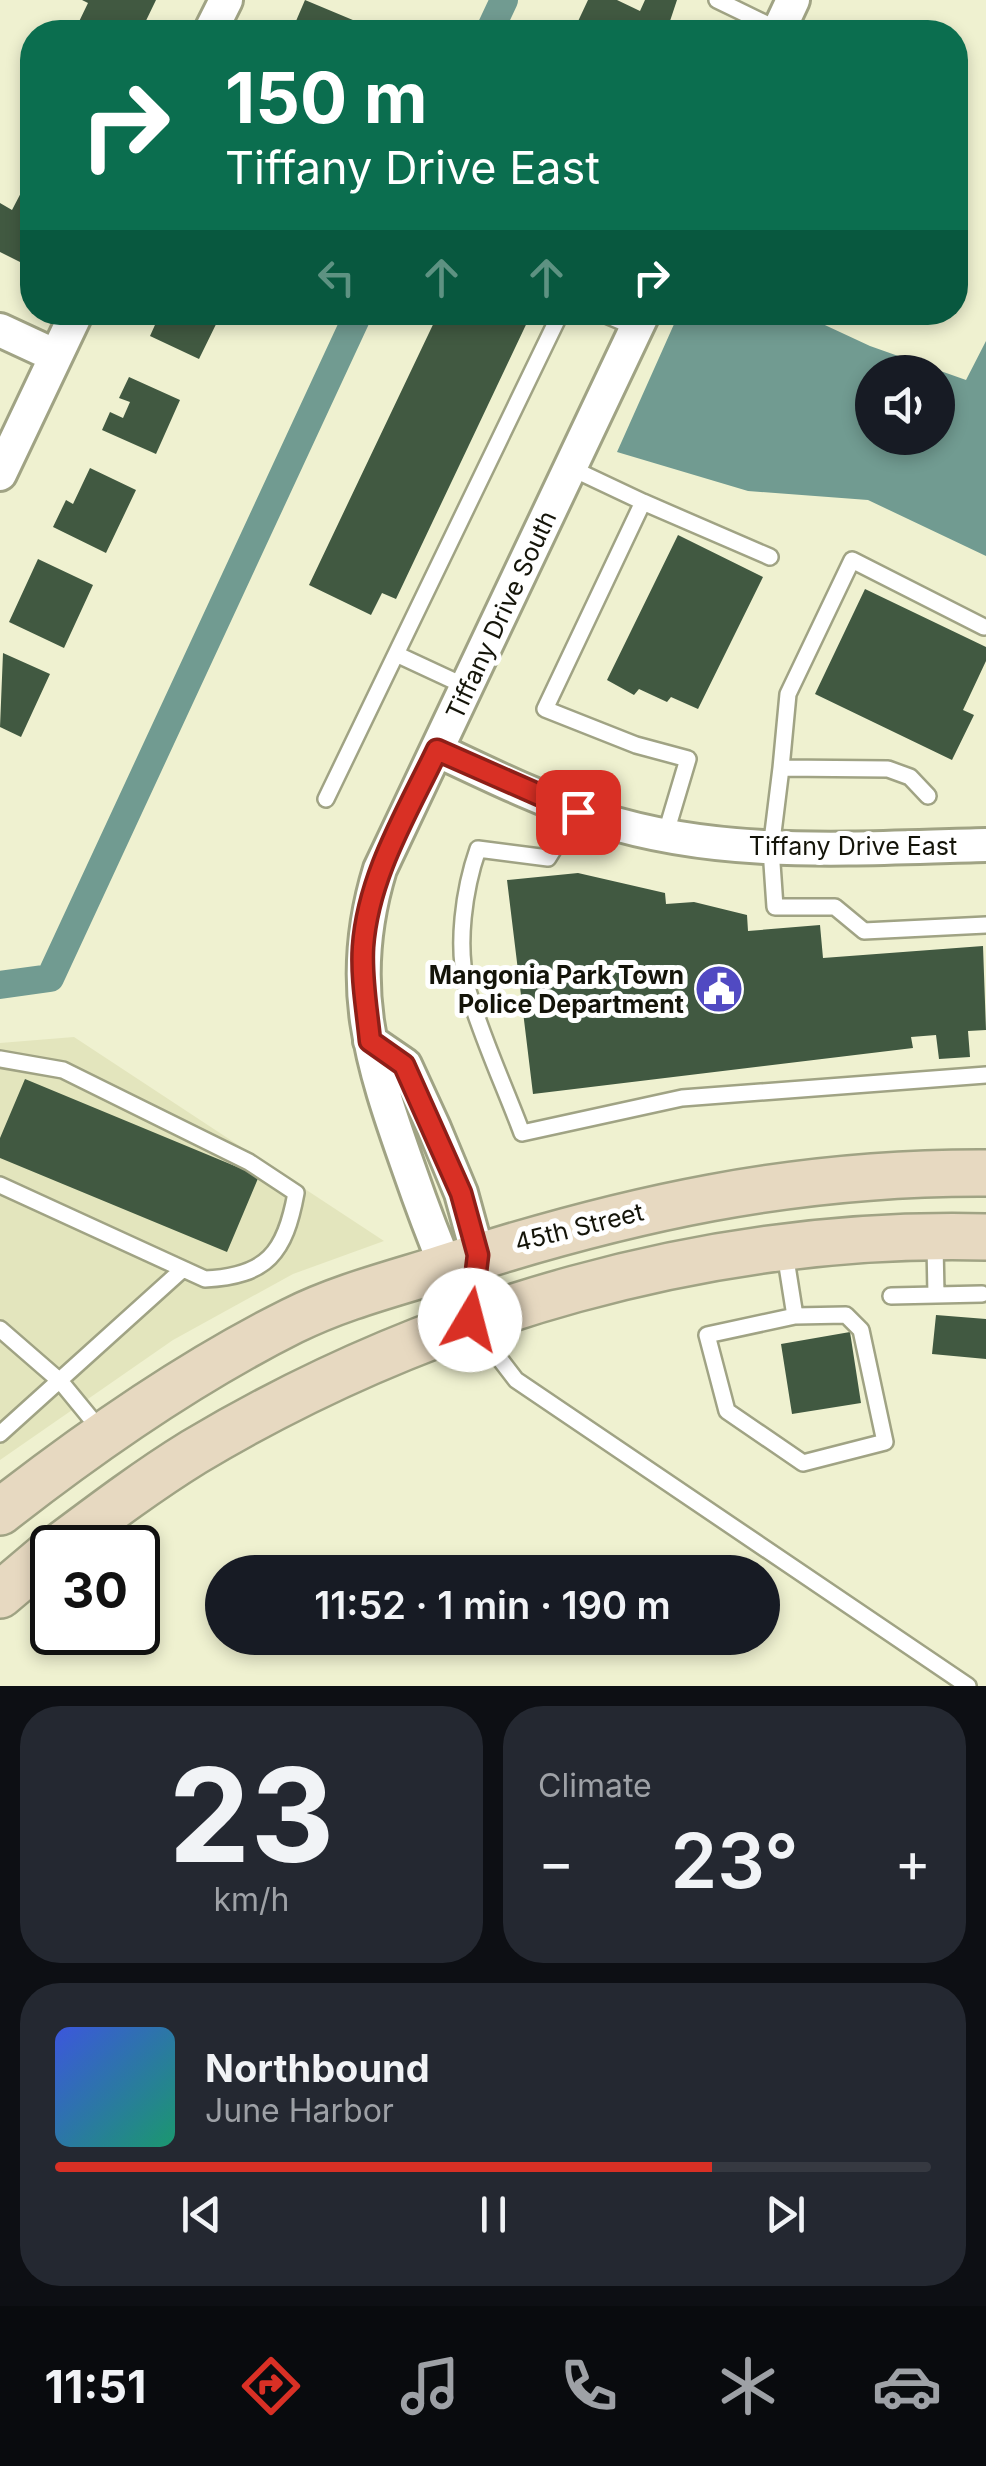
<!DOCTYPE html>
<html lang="en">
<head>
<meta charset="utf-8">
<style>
	body { margin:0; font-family:Inter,sans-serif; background:#242831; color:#f1f3f6; height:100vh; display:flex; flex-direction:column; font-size:38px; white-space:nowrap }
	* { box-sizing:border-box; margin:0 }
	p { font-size:32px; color:#9ea1a6 }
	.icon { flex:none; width:55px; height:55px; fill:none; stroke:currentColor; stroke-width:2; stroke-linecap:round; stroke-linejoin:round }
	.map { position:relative; height:1686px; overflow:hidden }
	.details { display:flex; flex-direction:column; gap:20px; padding:20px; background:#0d0f14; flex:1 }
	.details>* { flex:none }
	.top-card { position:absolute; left:20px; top:20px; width:948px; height:305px; border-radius:40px; box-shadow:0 5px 15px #0003; background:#0b6e4f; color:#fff; overflow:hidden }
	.fabs { position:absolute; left:855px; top:355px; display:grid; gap:20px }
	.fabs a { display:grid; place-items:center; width:100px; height:100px; border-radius:50%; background:#171b24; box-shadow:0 5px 15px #0003; font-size:50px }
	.speed { position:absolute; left:30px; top:1525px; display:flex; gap:20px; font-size:50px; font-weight:700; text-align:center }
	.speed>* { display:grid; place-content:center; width:130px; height:130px; border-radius:50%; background:#171b24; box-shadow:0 5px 15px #0003; line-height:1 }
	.speed .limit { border:5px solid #111; border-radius:15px; background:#fff; color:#111 }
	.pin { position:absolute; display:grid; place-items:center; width:85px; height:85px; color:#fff; margin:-42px; border-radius:20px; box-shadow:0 5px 15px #0006 }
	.me { position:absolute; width:110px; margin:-55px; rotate:8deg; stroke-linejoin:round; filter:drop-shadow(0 0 8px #0008) }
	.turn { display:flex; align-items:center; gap:35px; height:210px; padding:0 40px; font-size:45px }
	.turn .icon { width:130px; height:130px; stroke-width:2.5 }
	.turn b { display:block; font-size:70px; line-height:85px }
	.lanes { display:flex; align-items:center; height:95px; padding:0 40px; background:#0003; justify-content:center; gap:50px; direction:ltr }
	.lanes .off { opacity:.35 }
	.big { font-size:75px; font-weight:600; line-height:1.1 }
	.details .tile { flex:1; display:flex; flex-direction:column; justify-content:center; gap:15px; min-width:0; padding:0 35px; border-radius:40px; background:#242831 }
	.details .dial { align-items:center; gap:0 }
	.dial b { font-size:130px; line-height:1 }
	.song { display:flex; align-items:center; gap:30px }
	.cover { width:120px; height:120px; border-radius:15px; background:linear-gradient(135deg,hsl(230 70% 55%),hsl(160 70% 35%)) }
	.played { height:10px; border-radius:5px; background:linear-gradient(90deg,#d93025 75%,#363941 75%) }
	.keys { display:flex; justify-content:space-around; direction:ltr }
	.heat { display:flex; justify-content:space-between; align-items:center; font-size:55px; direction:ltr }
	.details .tiles { flex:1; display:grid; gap:20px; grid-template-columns:1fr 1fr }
	.tile:last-child { grid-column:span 2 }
	.trip { position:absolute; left:205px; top:1555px; width:575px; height:100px; border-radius:50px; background:#171b24; box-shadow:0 5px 15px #0003; font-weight:600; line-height:100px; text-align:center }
	.dock { display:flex; height:160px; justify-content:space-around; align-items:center; background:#090b0e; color:#9ea1a6 }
	.dock .icon { width:70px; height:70px }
	.dock .on { color:#d93025 }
	.dock b { font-size:45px; color:#f1f3f6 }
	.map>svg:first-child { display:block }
</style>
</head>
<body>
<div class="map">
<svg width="986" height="1686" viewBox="0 0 986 1686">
	<rect width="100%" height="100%" fill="#eff1d0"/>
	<path fill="#e3e5bd" d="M74 1037 384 1241 293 1274 173 1340 0 1460V1043Z"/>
	<path fill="#719b91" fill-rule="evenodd" d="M679 313H799L870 346 966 380 986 341V556L868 500 748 491 617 452ZM872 372H938V438H872Z"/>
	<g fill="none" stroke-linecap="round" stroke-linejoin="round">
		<path stroke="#719b91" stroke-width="28" d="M489 32 504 0
			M0 985 50 978 359 312"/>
	</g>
	<path fill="#415941" d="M82 0H156L141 31 133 27 131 32H74L88 3Z
		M305 0 360 23 355 32H297L301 24 296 21Z
		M588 0H617L640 11 645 0H677L669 24 686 32H573Z
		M24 187 32 191 30 267 0 252V203L12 210Z
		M175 312H222L199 359 150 336 159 316 170 321Z
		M439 312H532L396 599 382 593 371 615 309 585Z
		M129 377 180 400 156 454 102 430 110 412 123 418 130 402 119 398Z
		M90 468 136 490 106 553 53 527 66 500 73 504Z
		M678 535 763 577 698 709 671 697 667 702 639 689 634 695 607 680Z
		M38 559 93 585 64 648 9 622Z
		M865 589 986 647V661L963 710 974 715 952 760 815 694Z
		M3 653 50 674 21 737 0 727Z
		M578 873 665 893 666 904 694 902 747 915 748 931 820 925 823 958 983 946 986 1030 968 1031 970 1057 939 1059 936 1035 911 1037 913 1048 533 1094 507 880Z
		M25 1079 259 1176 227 1252 0 1158V1138Z
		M936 1315 986 1319V1359L932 1354Z
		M850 1332 861 1403 792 1414 781 1344Z"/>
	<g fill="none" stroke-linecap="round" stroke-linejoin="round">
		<g stroke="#a0a384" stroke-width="20">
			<path id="lane" d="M717 0 779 30
				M599 312 637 328
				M571 468 643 502
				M396 654 467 687
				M781 768 788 694 852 560 984 627
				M928 796 910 777 888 769 781 768 771 849 775 907H835L864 931 986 925
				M326 799 561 312
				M577 811 548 858 478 849C464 889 456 946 467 987 481 1036 504 1085 522 1133L682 1098 986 1075
				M665 836 688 759 636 745 545 709 643 502 770 557
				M0 1059 63 1070 249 1162 296 1193C285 1253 267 1276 205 1279L0 1185
				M935 1244 936 1295
				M785 1253 795 1316 707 1335 727 1411 803 1463 885 1442 861 1330 846 1315 795 1316
				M891 1296 982 1294
				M473 1324 516 1380 968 1686
				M0 1329 61 1382 102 1432
				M0 1434 183 1269"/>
		</g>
		<g stroke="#a0a384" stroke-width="38">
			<path id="street" d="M210 32 226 0
				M778 32 793 0
				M0 330 56 356
				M0 474 77 312
				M437 750C490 775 543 801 599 819 724 859 856 848 986 845
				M370 1041 405 1065 434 1128 461 1193 478 1255 475 1279
				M470 1320C446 1271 427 1221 409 1169 371 1062 345 983 380 869L644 312"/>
		</g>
		<g stroke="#a0a384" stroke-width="50">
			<path id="secondary" d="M0 1512C92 1440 188 1373 292 1321 340 1297 392 1284 443 1268 625 1209 793 1172 986 1173
				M58 1548C102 1515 147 1481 194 1452 430 1311 710 1230 986 1237
				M0 1595 52 1551"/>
		</g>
		<use href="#lane" stroke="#fff" stroke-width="15"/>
		<use href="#street" stroke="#fff" stroke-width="32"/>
		<use href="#secondary" stroke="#e7d9c1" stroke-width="45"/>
	</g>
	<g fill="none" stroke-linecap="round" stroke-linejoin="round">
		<g stroke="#8d1f18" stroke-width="25">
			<path id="route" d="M470 1320 478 1255 461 1193 404 1065 370 1041C367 1010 361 978 363 947 368 876 407 813 437 750L578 812"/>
		</g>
		<use href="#route" stroke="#d93025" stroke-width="18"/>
	</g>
	<defs>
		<g id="civic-disc" transform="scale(2.5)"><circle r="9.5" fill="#514ac2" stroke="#fff"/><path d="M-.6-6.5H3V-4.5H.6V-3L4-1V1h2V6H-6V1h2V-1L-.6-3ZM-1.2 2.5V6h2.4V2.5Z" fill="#fff"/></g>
	</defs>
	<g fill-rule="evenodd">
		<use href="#civic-disc" x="719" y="989"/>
	</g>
	<g text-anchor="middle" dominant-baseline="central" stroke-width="10" stroke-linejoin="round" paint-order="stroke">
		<g font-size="25" fill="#141409" stroke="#fff">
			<text transform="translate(501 615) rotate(-65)">Tiffany Drive South</text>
			<text x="853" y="846">Tiffany Drive East</text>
			<text transform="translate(579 1227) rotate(-14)">45th Street</text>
		</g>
		<g font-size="25" font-weight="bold" fill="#141409" stroke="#fff" text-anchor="end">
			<text x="684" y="975">Mangonia Park Town<tspan x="684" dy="29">Police Department</tspan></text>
		</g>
	</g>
</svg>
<div class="fabs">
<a><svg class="icon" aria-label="sound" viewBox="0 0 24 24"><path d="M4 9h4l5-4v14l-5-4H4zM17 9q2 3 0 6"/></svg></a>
</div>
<div class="speed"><div class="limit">30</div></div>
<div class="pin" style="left:578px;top:812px;background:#d93025"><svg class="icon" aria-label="arrive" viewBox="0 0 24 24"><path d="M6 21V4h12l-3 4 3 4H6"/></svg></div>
<svg class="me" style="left:470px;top:1320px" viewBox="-20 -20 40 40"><circle r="19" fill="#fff"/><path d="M0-13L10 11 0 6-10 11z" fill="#d93025"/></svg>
<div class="trip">11:52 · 1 min · 190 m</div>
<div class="top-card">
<div class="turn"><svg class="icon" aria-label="right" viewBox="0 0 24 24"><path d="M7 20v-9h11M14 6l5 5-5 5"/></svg><div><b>150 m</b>Tiffany Drive East</div></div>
<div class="lanes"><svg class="icon off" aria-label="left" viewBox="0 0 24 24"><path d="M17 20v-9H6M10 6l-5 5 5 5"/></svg><svg class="icon off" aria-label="ahead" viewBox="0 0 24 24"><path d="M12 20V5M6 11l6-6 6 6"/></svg><svg class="icon off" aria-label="ahead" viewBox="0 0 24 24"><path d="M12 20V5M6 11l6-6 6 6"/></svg><svg class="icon" aria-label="right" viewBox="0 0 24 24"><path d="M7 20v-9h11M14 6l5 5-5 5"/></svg></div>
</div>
</div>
<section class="details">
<div class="tiles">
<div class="tile dial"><b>23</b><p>km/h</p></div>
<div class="tile"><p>Climate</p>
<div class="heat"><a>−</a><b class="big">23°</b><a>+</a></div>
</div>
<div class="tile">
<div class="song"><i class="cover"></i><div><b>Northbound</b><p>June Harbor</p></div></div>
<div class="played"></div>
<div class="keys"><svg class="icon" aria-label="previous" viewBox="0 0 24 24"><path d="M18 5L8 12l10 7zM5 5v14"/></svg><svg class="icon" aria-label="pause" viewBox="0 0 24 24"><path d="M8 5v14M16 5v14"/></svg><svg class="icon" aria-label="next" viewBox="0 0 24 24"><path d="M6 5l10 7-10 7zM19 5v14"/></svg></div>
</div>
</div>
</section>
<nav class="dock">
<b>11:51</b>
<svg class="icon on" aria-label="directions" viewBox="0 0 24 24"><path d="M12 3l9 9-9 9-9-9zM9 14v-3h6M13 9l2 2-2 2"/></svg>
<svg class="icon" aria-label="music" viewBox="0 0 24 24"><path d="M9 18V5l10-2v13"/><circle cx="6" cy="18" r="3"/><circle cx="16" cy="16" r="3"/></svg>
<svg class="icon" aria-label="phone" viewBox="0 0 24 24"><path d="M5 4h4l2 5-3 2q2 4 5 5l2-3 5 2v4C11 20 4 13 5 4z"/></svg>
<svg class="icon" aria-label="climate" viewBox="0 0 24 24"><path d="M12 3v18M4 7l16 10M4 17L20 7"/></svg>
<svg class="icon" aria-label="car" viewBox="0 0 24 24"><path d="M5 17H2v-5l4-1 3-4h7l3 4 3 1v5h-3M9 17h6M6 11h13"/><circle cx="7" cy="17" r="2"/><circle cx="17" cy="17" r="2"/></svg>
</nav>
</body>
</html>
